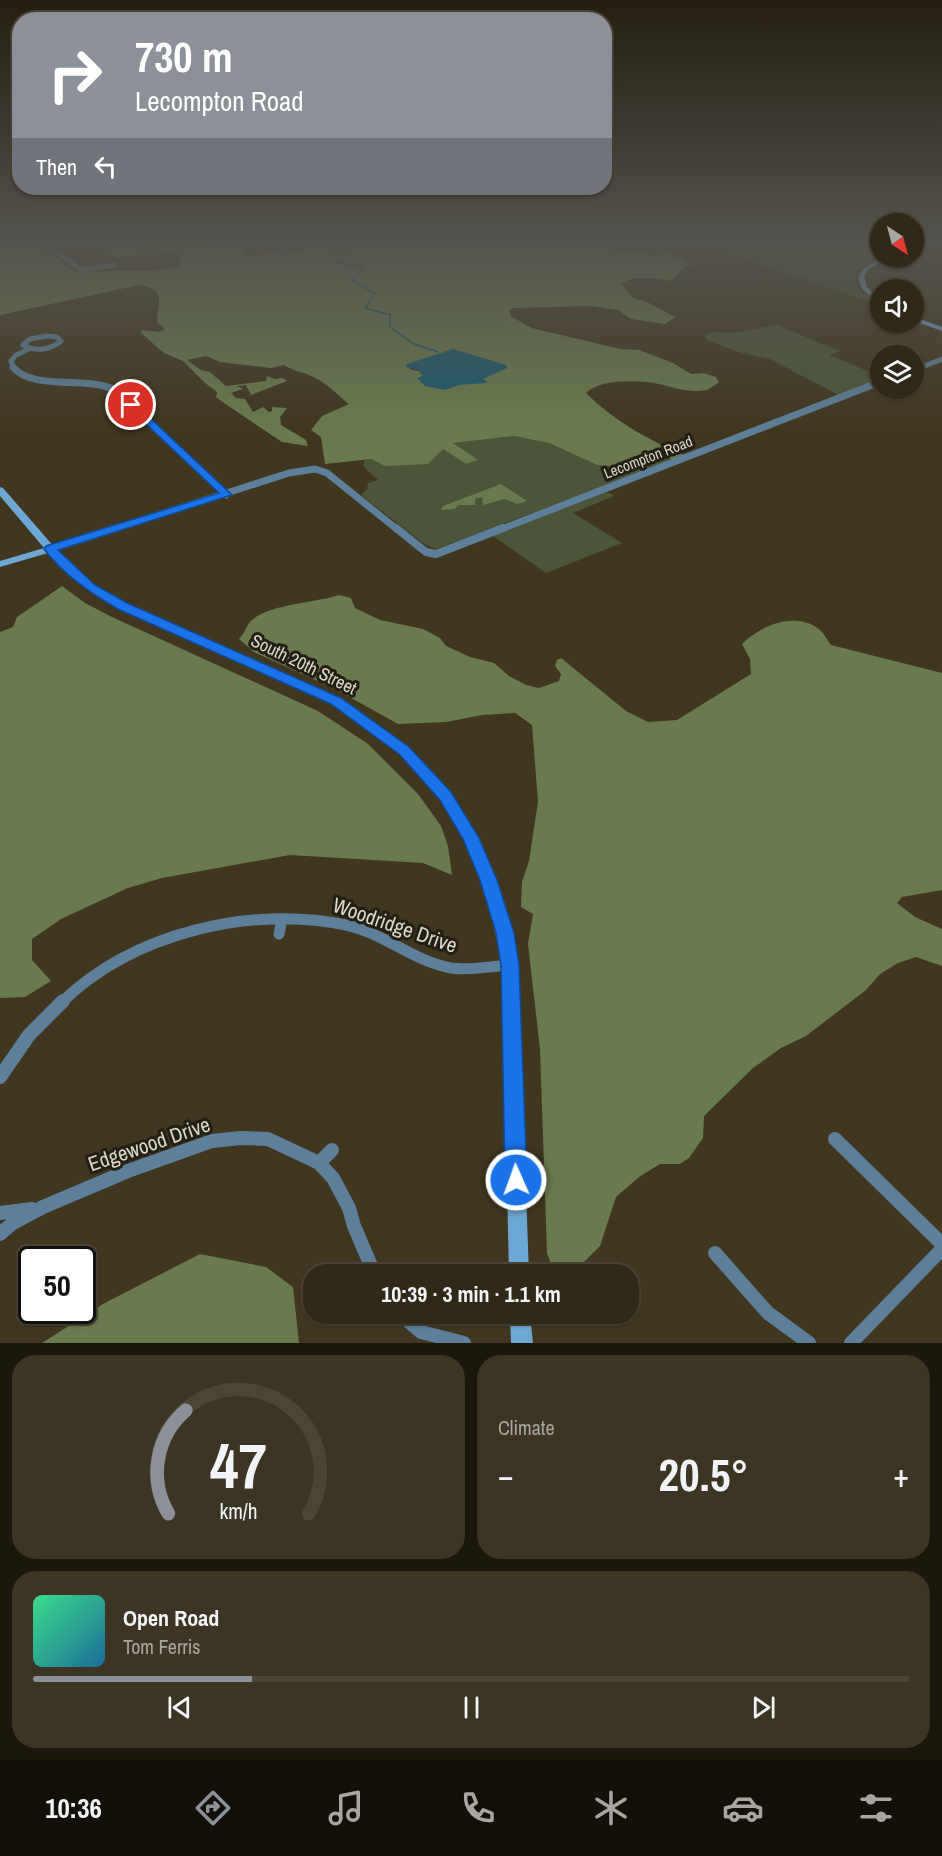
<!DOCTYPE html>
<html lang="en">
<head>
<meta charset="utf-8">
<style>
	body { margin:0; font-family:"Archivo Narrow",sans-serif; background:#3d3524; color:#f1f3f6; height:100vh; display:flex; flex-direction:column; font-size:22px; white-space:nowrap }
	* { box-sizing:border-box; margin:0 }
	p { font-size:20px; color:#a8a6a1 }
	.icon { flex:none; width:33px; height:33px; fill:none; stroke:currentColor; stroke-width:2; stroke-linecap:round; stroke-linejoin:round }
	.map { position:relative; height:1343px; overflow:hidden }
	.details { display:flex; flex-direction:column; gap:12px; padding:12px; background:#1b170d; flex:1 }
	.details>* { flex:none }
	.banner { position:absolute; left:12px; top:12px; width:600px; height:183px; border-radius:24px; box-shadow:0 2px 4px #0004,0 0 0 2px #4c4536; background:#8c9099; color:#fff; overflow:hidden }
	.needle { width:39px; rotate:144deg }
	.tools { position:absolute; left:870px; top:213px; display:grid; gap:12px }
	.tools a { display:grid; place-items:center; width:54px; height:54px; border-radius:50%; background:#312917; box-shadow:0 2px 4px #0004,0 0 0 2px #4c4536; font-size:30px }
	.speed { position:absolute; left:18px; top:1246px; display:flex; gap:12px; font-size:30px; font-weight:700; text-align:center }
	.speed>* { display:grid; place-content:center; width:78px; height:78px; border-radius:50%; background:#312917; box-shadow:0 2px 4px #0004,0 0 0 2px #4c4536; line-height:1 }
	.speed .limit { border:3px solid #111; border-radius:9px; background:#fff; color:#111 }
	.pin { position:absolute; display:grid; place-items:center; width:51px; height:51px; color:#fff; margin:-26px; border:3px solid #fff; border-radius:50%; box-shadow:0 2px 6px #0007 }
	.me { position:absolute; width:66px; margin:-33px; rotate:358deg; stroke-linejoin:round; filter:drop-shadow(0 0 4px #0008) }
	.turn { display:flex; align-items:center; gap:21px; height:126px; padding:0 24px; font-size:27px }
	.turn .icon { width:78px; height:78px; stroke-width:2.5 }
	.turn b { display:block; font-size:42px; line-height:51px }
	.then { display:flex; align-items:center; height:57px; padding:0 24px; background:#0003; gap:12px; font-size:22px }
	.big { font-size:45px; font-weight:700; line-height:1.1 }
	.details .tile { flex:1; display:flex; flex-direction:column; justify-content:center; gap:9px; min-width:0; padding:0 21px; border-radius:24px; background:#3d3524 }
	.details .dial { align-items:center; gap:0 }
	.dial svg { height:156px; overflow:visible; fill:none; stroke:#4c4536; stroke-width:7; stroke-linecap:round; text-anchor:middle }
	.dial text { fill:#f1f3f6; stroke:none }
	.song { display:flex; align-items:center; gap:18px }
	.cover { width:72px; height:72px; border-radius:9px; background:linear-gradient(135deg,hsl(150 70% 55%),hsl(200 70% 35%)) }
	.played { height:6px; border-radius:3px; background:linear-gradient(90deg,#8c9099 25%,#4c4536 25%) }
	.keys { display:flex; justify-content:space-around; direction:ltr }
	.heat { display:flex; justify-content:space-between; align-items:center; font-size:33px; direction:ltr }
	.details .tiles { flex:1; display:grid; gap:12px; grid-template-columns:1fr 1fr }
	.tile:last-child { grid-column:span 2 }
	.trip { position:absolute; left:303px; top:1264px; width:336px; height:60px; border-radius:24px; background:#312917; box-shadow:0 2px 4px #0004,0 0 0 2px #4c4536; font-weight:700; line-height:60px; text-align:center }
	.tabs { display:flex; height:96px; justify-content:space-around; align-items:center; background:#141009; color:#a8a6a1 }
	.tabs .icon { width:42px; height:42px }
	.tabs .on { color:#8c9099 }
	.tabs b { font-size:27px; color:#f1f3f6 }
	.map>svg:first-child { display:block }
</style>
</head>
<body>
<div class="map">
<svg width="942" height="1343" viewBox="0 0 942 1343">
	<rect width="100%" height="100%" fill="#41371f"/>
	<path fill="#4b5638" d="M700 243H855L880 251 881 257 858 270 855 281 862 292 879 305Z
		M777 325 840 351 829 355 880 376V381L840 396 770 359 738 352 706 339 705 335 714 332 731 333Z
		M514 436 549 443 597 465 609 466 647 452 674 460 436 549 424 544 361 495 367 489 368 483 378 480 363 466 365 460 371 459 385 466 443 449 466 464 477 460 453 443Z
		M607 492 614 496 573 513 622 543 546 573 493 536Z"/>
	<path fill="#697b4d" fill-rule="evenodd" d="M0 243H37L76 272 158 270 182 266 176 253 117 257 99 254C135 235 196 244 236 243L243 249 246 256 302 251 310 243H558L641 252C650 255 657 258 665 252L692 265 685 267 671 281C655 279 634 274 621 284L633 298 647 302 675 317 665 324 631 319 618 310 592 306 513 308 509 311 512 317 532 328 620 349 639 350 673 363 691 374 703 373 716 377 719 382C715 385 710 389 706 390 690 394 670 386 654 383 636 380 599 379 586 393 614 421 650 441 686 456L674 460 647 452 609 466 597 465 549 443 514 436 453 443 478 460 466 464 443 449 428 464 385 466 371 459 325 464 321 437 311 430 322 416 349 404C336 394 326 382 311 376 301 371 293 371 284 365L271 368 220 362 206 356 187 360 201 370 210 372 226 386 266 381 267 376 275 379 283 378 287 381 251 395 246 385 237 386 243 389 231 393 236 398 245 399 253 412 263 407 269 412 272 411V407L287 408 280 417 281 425 306 440 308 446 282 442 224 403 216 397 217 392 205 383 183 361 164 353 141 333 142 330 159 332 165 329 157 322C158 299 167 290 139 285L0 315ZM427 359 497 370C467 389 451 385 418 377H424L419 371 409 369 417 361Z
		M501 484 527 501 517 504 505 499 483 505 482 497 475 499V505H458L455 509 441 510 443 506Z
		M62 586 85 603 112 617 318 711 368 744 418 794 441 826 448 846 452 875 423 863 290 855 162 878 128 888 61 919 32 939V960L51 981 25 997 0 998V632L13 627 17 617Z
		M339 595 351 598 355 608 380 620 423 629 440 638 446 646 470 657 494 663 509 676 526 685 539 688 559 681 561 674 555 666 557 660 561 658 626 711 648 722 677 720 751 674 750 659 742 644C761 625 795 611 819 629 824 633 827 640 831 645L942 673V890L902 897 897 903 915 917 942 929V966L916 957 898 963 880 974 866 990 806 1036 781 1048 753 1068 704 1116 703 1138 689 1158 680 1164H660L639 1177 616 1197 600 1246 576 1270 555 1275 547 1253 540 1049 528 944 533 914 521 907 522 882 529 861 538 802 532 725 515 713 482 715 446 722 398 724 335 689 254 652 239 639C245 633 246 625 252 620 270 604 315 603 339 595Z
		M200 1254 266 1267 293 1287 299 1343H42L103 1304Z"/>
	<path fill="#1c5a6f" d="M453 349 506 365 507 368 483 379 487 381 485 383 459 385 445 390 425 386 417 378 423 376 419 370 406 367 407 364Z"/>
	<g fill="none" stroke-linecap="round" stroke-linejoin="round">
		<path stroke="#1c5a6f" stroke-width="1.5" d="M326 243 333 247V252H344L353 256 335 262 365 267 351 280 375 293 365 308 390 315V327L414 344 438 352"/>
		<path stroke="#5c809b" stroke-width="5" d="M44 243 81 270 114 265
			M282 251 283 243
			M46 336 57 337 61 341C50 350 36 352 23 345L30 339Z
			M14 369 11 361 16 355 29 349
			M917 369 942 359"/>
		<path stroke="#5c809b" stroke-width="7" d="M13 367C33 391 85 376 113 389L226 495
			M914 370 921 367
			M111 530 289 473 315 469 327 473 398 530
			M499 530 880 382"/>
		<path stroke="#5c809b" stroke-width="8" d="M396 528 426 552 436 554 503 528
			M50 549 116 528"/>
		<path stroke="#5c809b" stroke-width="11" d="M279 934 282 919
			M62 1002C133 933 251 905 346 925 384 933 413 961 451 968 470 971 491 966 510 965"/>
		<path stroke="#5c809b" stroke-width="14" d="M0 1077 29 1035 63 1001
			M835 1139 942 1244
			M319 1163 332 1150
			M0 1213 32 1209
			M0 1234 13 1223 43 1207 128 1171 212 1141 241 1138 268 1139 319 1163 333 1178 349 1208 354 1226 375 1275
			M715 1253 768 1313 809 1343
			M400 1314 421 1332 464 1343
			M851 1343 942 1249"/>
		<path fill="#6da7d3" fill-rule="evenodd" d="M927 243H937L914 251V247Z
			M884 256H892L868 270 864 277 867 287 880 300V305L862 289 858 277 864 268Z
			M914 317 942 327V331L914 321Z
			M0 487 3 488 69 564 94 586 126 604 340 698 409 747 450 793 464 813 478 838 505 903 518 965 529 1275H509L502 965 489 903 464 838 454 820 440 799 399 753 332 704 118 608C89 592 70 579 48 553L0 567V561L44 548 0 496Z
			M510 1314H530L533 1343H511Z"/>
	</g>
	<linearGradient id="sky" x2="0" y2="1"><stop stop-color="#241e11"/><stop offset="0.56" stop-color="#54534d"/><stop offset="1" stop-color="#54534d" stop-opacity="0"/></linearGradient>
	<rect width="942" height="431" fill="url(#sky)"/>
	<path fill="#1a73e8" stroke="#114b97" stroke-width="1.5" d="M128 403H134L232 495 58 550 95 585 127 603 341 698 409 747 451 792 479 838 497 880 514 933 519 965 527 1180 524 1187 516 1190 508 1187 505 1180 501 965 496 933 480 880 463 839 440 800 399 754 331 704 118 609C89 592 64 575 44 549L46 546 219 493 128 407Z"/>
	<g text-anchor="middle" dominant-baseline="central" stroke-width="6" stroke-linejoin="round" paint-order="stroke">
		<g font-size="15" fill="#ddd7c9" stroke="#231f14">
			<text transform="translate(648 457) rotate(-21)">Lecompton Road</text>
		</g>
		<g font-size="18" fill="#ddd7c9" stroke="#231f14">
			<text transform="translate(304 664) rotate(26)">South 20th Street</text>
		</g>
		<g font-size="21" fill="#ddd7c9" stroke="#231f14">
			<text transform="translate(395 925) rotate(19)">Woodridge Drive</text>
			<text transform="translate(149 1144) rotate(-19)">Edgewood Drive</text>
		</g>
	</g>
</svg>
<div class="tools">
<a><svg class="needle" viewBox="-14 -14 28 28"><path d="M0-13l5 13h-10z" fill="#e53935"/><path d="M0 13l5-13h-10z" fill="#a8a6a1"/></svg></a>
<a><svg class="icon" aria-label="sound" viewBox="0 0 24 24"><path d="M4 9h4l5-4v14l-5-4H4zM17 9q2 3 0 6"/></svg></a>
<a><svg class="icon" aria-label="layers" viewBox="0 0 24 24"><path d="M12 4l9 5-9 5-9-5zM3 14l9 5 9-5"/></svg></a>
</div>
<div class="speed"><div class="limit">50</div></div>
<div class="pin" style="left:131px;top:405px;background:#d93025"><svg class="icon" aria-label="arrive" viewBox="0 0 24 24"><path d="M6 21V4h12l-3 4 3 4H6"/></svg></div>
<svg class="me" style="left:516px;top:1180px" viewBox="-20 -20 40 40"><circle r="17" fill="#1a73e8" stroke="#fff" stroke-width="3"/><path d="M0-11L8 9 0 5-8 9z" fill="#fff"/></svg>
<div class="trip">10:39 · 3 min · 1.1 km</div>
<div class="banner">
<div class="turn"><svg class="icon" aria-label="right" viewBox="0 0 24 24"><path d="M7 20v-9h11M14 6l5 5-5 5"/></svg><div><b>730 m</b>Lecompton Road</div></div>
<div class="then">Then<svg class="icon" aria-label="left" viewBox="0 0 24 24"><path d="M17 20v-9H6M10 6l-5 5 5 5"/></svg></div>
</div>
</div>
<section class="details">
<div class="tiles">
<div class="tile dial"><svg viewBox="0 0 100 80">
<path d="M14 69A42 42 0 1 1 86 69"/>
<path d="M14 69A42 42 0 0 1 23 16" stroke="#8c9099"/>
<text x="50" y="56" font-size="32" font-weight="700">47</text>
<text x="50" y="72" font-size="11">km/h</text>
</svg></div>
<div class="tile"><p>Climate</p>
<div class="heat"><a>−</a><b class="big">20.5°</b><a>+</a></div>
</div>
<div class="tile">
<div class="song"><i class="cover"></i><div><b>Open Road</b><p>Tom Ferris</p></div></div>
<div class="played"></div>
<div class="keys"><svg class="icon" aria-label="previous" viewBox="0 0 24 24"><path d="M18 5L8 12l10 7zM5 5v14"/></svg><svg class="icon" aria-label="pause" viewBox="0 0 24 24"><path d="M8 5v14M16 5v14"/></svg><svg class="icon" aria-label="next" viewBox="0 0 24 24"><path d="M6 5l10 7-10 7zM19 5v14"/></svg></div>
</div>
</div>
</section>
<nav class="tabs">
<b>10:36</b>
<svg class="icon on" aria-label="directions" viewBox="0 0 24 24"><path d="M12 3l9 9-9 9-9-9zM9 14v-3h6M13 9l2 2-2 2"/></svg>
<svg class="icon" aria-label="music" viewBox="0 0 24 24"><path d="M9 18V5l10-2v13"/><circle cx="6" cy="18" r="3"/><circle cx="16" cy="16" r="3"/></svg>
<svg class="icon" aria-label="phone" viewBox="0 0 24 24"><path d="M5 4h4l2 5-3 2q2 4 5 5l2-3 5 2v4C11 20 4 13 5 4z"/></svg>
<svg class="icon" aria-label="climate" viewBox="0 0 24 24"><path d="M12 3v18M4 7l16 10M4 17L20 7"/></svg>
<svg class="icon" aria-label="car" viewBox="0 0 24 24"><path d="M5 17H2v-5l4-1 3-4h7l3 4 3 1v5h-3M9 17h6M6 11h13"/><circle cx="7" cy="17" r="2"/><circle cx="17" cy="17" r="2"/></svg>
<svg class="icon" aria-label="filters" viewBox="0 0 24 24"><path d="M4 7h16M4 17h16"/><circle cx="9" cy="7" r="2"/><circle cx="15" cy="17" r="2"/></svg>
</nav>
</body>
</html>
